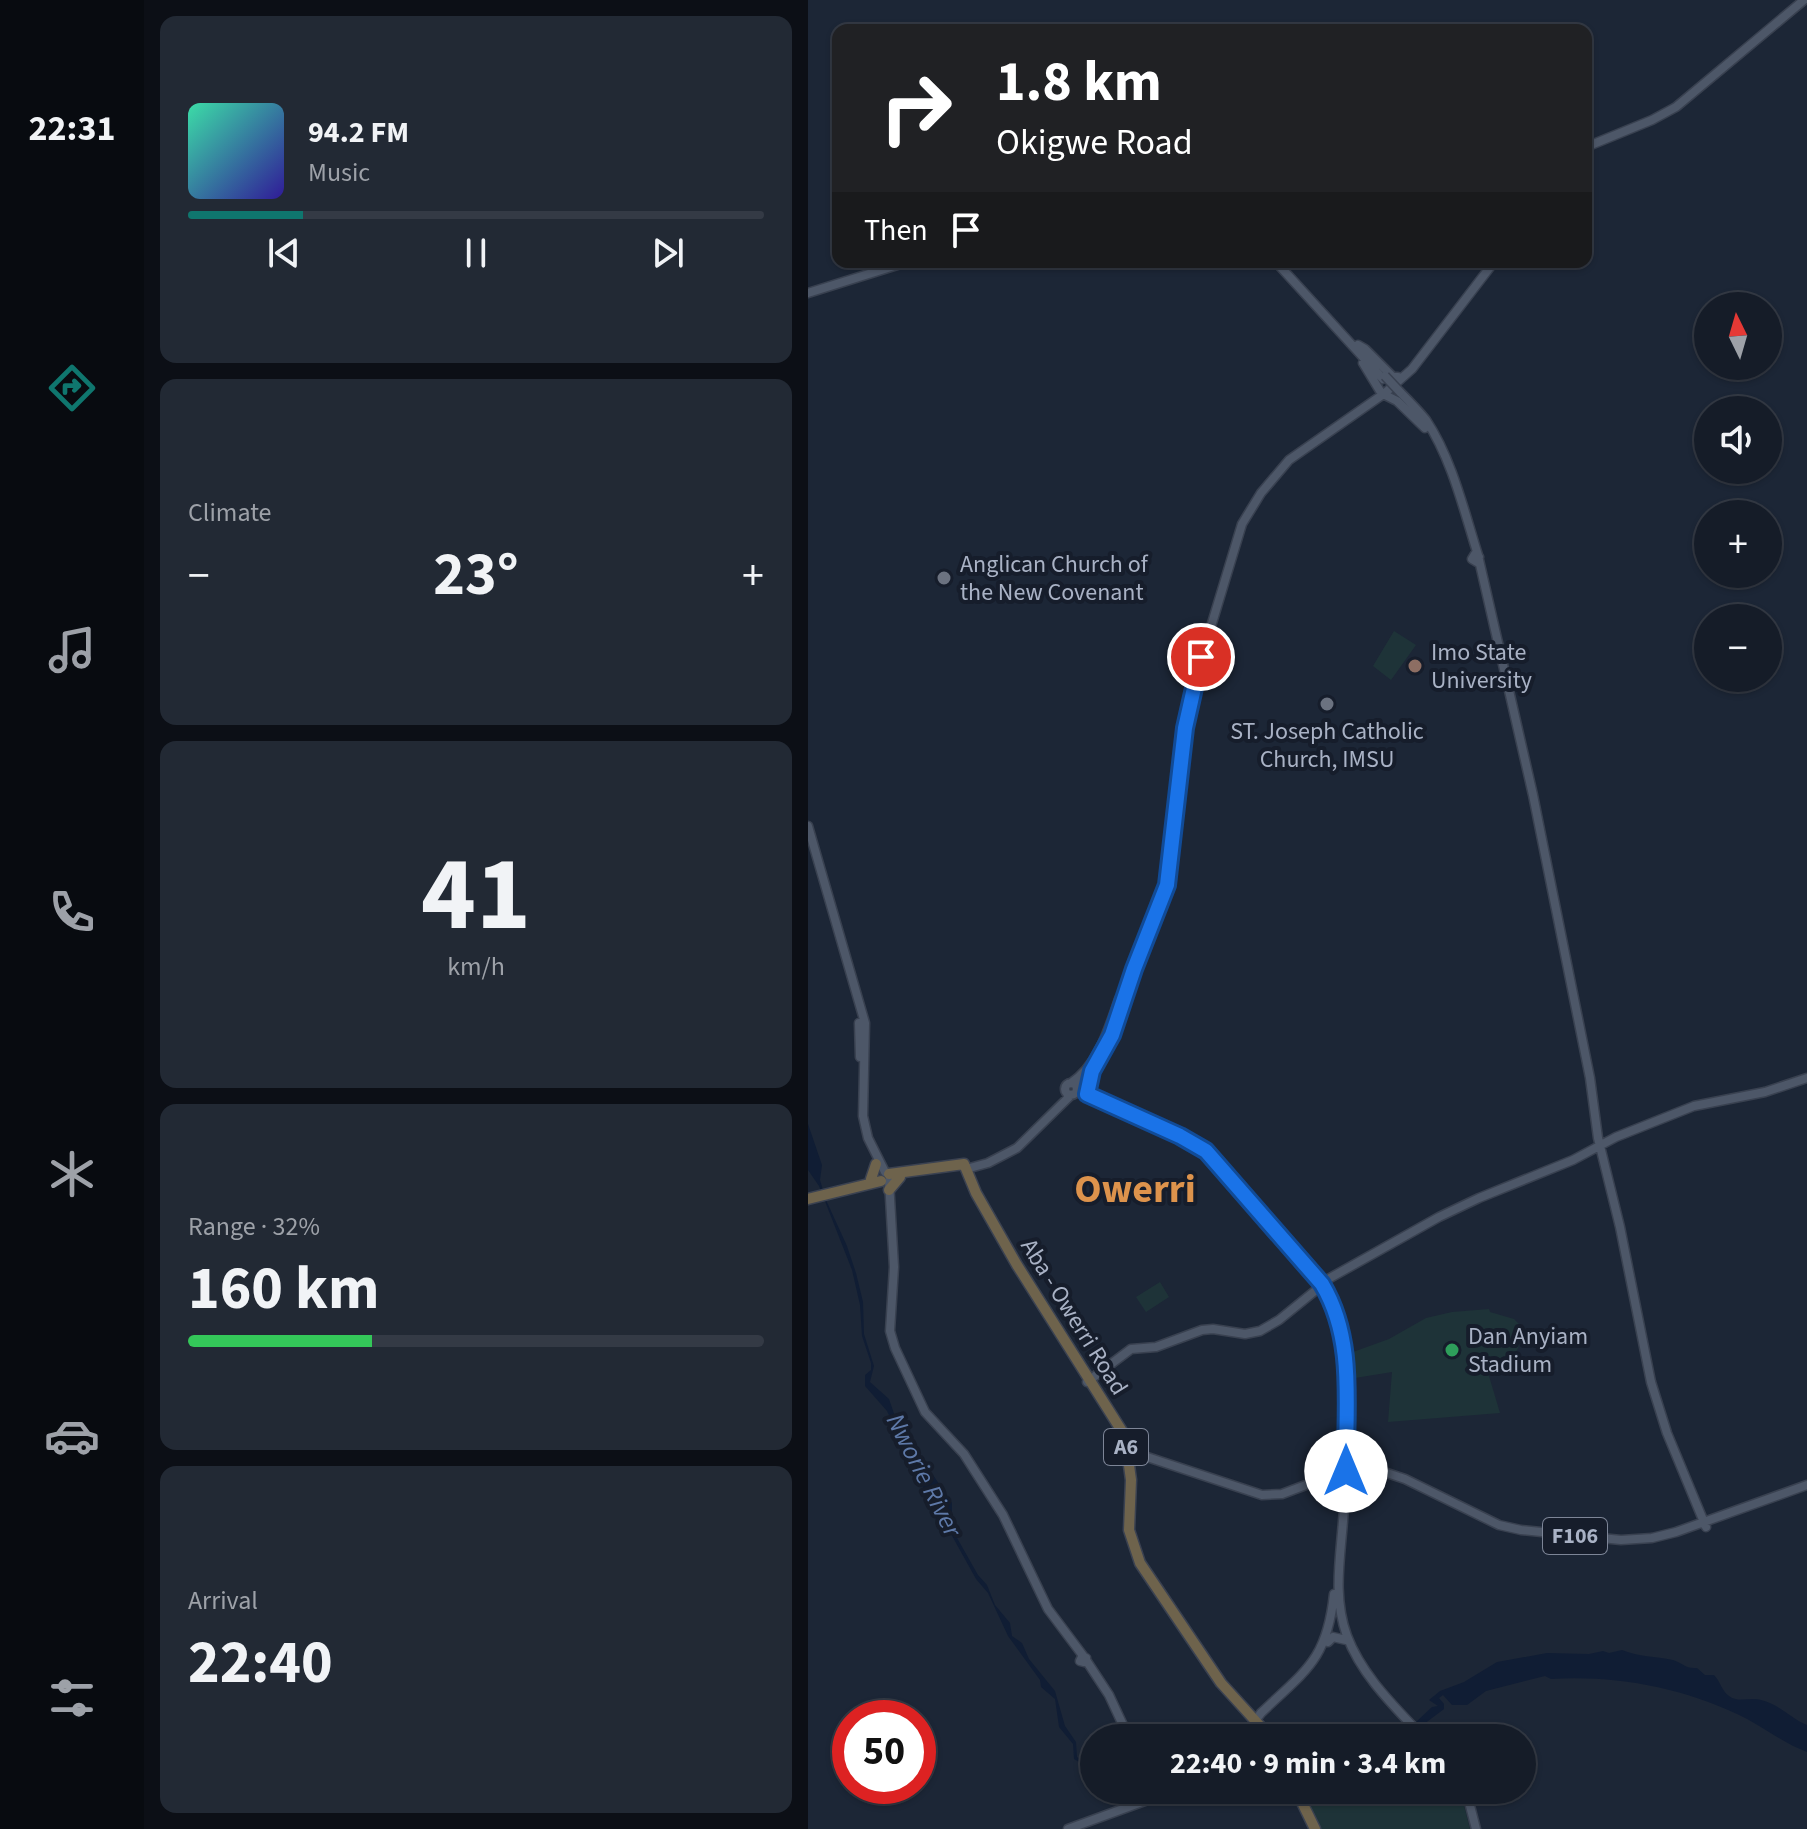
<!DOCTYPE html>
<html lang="en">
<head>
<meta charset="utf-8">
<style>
	body { margin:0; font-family:"Source Sans 3",sans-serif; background:#222934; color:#f1f3f6; height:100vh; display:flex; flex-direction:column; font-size:30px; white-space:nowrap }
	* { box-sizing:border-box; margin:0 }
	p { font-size:26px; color:#9da1a8 }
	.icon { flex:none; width:44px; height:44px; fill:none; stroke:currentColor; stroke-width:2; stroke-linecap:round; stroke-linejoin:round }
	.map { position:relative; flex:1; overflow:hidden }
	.sheet { display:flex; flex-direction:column; gap:16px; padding:16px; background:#0c0f16; width:664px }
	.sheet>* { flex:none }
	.top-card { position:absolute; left:24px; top:24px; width:760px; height:244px; border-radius:16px; box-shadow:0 2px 6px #0004,0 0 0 2px #343a45; background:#202124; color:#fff; overflow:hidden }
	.needle { width:52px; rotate:355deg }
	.controls { position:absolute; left:886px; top:292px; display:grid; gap:16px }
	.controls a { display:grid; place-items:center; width:88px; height:88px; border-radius:50%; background:#151c28; box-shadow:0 2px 6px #0004,0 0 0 2px #343a45; font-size:40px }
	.speed { position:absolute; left:24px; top:1700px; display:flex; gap:16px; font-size:40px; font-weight:700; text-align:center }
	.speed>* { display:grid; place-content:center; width:104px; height:104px; border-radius:50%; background:#151c28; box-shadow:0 2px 6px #0004,0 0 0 2px #343a45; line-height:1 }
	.speed .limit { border:12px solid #d22; background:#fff; color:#111 }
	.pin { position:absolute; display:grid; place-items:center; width:68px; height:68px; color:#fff; margin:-34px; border:4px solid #fff; border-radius:50%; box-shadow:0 2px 8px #0007 }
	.me { position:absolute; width:88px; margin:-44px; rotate:0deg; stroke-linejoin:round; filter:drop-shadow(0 0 6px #0008) }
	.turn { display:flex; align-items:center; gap:28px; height:168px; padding:0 32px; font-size:36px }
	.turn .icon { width:104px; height:104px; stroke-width:2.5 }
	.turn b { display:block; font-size:56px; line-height:68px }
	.then { display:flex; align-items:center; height:76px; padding:0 32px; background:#0003; gap:16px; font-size:30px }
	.big { font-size:60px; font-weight:700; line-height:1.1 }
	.sheet .widget { flex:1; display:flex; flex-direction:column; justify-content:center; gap:12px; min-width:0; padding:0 28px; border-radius:16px; background:#222934 }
	.sheet .dial { align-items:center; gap:0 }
	.dial b { font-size:104px; line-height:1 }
	.song { display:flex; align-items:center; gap:24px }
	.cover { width:96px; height:96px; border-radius:12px; background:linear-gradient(135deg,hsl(160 70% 55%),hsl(250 70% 35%)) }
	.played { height:8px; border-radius:4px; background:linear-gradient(90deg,#0f766e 20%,#343a45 20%) }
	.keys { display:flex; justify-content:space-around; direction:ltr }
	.heat { display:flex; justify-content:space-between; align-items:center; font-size:44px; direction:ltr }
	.charge { height:12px; border-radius:6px; background:linear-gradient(90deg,#34c759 32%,#343a45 0) }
	.trip { position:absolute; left:272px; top:1724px; width:456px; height:80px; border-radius:40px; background:#151c28; box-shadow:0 2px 6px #0004,0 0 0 2px #343a45; font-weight:700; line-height:80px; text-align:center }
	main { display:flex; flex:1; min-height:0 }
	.dock { display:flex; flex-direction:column; width:144px; justify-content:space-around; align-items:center; background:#080b10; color:#9da1a8 }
	.dock .icon { width:56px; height:56px }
	.dock .on { color:#0f766e }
	.dock b { font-size:36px; color:#f1f3f6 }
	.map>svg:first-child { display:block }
</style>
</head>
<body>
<main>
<nav class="dock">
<b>22:31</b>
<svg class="icon on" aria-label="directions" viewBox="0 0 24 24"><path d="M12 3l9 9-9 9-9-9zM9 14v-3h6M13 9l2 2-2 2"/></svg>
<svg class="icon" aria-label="music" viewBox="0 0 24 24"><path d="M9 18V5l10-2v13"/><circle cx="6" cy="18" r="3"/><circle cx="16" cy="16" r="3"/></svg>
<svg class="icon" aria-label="phone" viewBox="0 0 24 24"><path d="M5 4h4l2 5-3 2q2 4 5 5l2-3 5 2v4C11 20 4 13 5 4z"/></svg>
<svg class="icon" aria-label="climate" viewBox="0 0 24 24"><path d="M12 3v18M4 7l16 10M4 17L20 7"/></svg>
<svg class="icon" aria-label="car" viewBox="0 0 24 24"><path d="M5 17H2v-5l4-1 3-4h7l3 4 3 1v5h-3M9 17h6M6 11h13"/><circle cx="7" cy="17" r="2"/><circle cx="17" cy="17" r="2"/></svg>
<svg class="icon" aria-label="filters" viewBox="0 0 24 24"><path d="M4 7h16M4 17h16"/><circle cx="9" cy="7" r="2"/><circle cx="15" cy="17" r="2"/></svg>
</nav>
<section class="sheet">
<div class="widget">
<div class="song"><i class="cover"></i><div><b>94.2 FM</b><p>Music</p></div></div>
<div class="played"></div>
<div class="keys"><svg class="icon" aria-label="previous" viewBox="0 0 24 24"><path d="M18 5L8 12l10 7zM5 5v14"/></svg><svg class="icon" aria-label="pause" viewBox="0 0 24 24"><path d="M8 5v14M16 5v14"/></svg><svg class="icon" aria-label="next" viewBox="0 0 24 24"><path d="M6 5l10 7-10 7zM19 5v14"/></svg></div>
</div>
<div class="widget"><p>Climate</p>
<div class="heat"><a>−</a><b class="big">23°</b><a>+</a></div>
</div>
<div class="widget dial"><b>41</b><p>km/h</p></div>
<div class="widget"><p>Range · 32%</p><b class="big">160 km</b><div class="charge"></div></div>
<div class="widget"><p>Arrival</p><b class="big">22:40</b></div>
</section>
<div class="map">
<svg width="999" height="1829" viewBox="0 0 999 1829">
	<rect width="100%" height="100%" fill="#1c2636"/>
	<path fill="#1e3338" d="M586 631 608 645 583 680 565 666Z
		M352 1282 361 1297 338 1312 328 1297Z
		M681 1309 682 1312 706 1319 713 1326C715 1355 701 1359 681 1376L692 1413 580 1422 584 1372 547 1378 545 1352 581 1339 618 1318 644 1312Z
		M524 1790H652L662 1829H508L497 1808Z"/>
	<path fill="#101d34" d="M0 1124 14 1165 12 1180 18 1200 39 1246 48 1273 55 1302 56 1334 66 1366 62 1382 81 1399 91 1428 116 1473 118 1476 125 1475 144 1503V1529L170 1575 179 1585 187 1605 202 1623 204 1636 214 1643 221 1659 247 1691 257 1726 268 1742 269 1757 282 1766 286 1777 278 1766 266 1759 265 1744 251 1727 247 1699 233 1687 232 1680 200 1636 180 1593 168 1579 138 1525 127 1513 79 1411 57 1386V1375L63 1370V1363L54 1336 52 1305 44 1270 11 1186 0 1170Z
		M814 1650C831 1657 847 1656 865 1660 875 1663 877 1669 889 1668L897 1675H906C912 1681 914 1691 921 1696 929 1703 943 1697 953 1700 971 1704 982 1718 999 1725V1752C974 1743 953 1725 929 1714 872 1687 806 1675 743 1679L737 1676 678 1691 659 1705H644L635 1695 631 1698 636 1704V1709L608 1730 611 1723 597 1738H591L624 1707 630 1706 621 1700 632 1691 656 1682 689 1662 739 1653 781 1654 795 1651 801 1653Z"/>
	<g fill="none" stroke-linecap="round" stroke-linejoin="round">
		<g stroke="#394150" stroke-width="11">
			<path id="major" d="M778 147 844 120 868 107 996 0
				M468 262 575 379
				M0 293 99 262
				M550 345 557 349 585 377H590
				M555 363 572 391
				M592 392C601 401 610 410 618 420 644 459 656 511 670 555
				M575 394 589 401 617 428
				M667 554 671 557 669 562 664 559Z
				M671 560 725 795 782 1078 790 1138 812 1227 843 1382 859 1433 898 1527
				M0 826 57 1023 55 1116 60 1138 77 1172
				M51 1023 52 1057
				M263 1083C291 1064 300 1030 311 999
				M257 1089a6 6 0 1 1 12 0a6 6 0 1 1-12 0Z
				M269 1088 289 1064 304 1035 326 969 359 885 376 739 385 686 434 524 453 493 481 460 577 393 604 369 686 262
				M269 1090 372 1136 398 1151 509 1276C520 1291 528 1307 533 1325 540 1349 538 1374 538 1398 539 1439 539 1480 535 1521 532 1560 525 1598 539 1636 554 1676 587 1707 616 1738
				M158 1169 180 1163 209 1148 263 1095
				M81 1181 86 1267 82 1331 87 1348 117 1412 156 1454 195 1515 240 1609 276 1657
				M513 1283 631 1217 671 1198 765 1160 808 1137 886 1106 957 1092 999 1078
				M279 1382 323 1349 348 1347 394 1330 405 1329 437 1334 452 1331 471 1320 513 1286
				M318 1450 454 1495 474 1494 535 1471 579 1473 597 1479 691 1525 713 1530 813 1540 844 1538 868 1532 999 1485
				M520 1642 525 1637 538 1640
				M274 1657 278 1658 276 1662 272 1661Z
				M278 1660 301 1695 321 1738
				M441 1738 447 1721 453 1713C498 1670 519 1660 526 1594
				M658 1790 668 1829
				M260 1829 345 1798 383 1790"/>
		</g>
		<g stroke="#3b4251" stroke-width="13">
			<path id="highway" d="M81 1174 156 1164 168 1193 209 1265 317 1436 323 1480 321 1530 332 1563 413 1683 463 1738
				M63 1179 68 1164
				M81 1190 92 1177
				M0 1199 73 1181
				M488 1790 507 1829"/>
		</g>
		<use href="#major" stroke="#4d5768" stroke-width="8"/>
		<use href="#highway" stroke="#6e634c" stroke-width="10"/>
		<g stroke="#394150" stroke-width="11" stroke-linecap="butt">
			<path id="major-bridge" d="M577 376 592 392"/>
		</g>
		<use href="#major-bridge" stroke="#4d5768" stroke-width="8"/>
	</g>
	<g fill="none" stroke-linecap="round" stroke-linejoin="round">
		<g stroke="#114b97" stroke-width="20">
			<path id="route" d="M393 657 377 728 359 885 326 969 304 1035 284 1071 279 1094 372 1136 398 1151 514 1284C548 1341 537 1408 538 1471"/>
		</g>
		<use href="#route" stroke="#1a73e8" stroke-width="14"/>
	</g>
	<g fill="#6b7280" stroke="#161d2b" stroke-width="3">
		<circle cx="136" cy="578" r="8"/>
		<circle cx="519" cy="704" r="8"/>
	</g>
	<circle fill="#8d6e63" stroke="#161d2b" stroke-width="3" cx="607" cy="666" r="8"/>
	<circle fill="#2e9e5b" stroke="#161d2b" stroke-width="3" cx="644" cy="1350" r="8"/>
	<g text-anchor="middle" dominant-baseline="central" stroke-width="8" stroke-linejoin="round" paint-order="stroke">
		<g fill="#161d2b" stroke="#7d8597" stroke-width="2">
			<rect x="296" y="1429" width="44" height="36" rx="6"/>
			<rect x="735" y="1518" width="64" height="36" rx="6"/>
		</g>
		<g font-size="22" font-weight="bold" fill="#a9b2c5">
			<text x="318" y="1447">A6</text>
			<text x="767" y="1536">F106</text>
		</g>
		<g font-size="24" fill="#a9b2c5" stroke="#161d2b" text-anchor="start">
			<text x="152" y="564">Anglican Church of<tspan x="152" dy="28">the New Covenant</tspan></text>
			<text x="623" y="652">Imo State<tspan x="623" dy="28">University</tspan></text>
			<text x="519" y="731" text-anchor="middle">ST. Joseph Catholic<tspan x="519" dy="28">Church, IMSU</tspan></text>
			<text x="660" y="1336">Dan Anyiam<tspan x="660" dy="28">Stadium</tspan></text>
		</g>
		<g font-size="24" fill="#a9b2c5" stroke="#161d2b">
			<text transform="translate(266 1317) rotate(58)">Aba - Owerri Road</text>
		</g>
		<g font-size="26" font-style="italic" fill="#5e79a8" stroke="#161d2b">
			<text transform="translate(116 1475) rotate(63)">Nworie River</text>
		</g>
		<g font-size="40" font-weight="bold" fill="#dd934c" stroke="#161d2b">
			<text x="327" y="1189">Owerri</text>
		</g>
	</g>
</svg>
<div class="controls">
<a><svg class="needle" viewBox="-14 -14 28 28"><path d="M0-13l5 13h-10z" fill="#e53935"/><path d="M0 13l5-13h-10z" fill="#9da1a8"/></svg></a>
<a><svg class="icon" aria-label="sound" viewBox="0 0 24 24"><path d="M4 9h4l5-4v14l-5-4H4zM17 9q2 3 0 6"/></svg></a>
<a>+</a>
<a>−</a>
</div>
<div class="speed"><div class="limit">50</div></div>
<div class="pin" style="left:393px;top:657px;background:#d93025"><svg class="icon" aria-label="arrive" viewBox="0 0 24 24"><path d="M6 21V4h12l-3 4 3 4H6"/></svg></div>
<svg class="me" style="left:538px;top:1471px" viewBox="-20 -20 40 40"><circle r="19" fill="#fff"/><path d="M0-13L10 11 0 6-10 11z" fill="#1a73e8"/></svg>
<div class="trip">22:40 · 9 min · 3.4 km</div>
<div class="top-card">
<div class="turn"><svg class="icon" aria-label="right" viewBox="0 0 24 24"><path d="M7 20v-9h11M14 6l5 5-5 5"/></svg><div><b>1.8 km</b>Okigwe Road</div></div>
<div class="then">Then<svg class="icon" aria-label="arrive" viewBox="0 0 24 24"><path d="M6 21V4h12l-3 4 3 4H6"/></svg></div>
</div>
</div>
</main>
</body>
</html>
